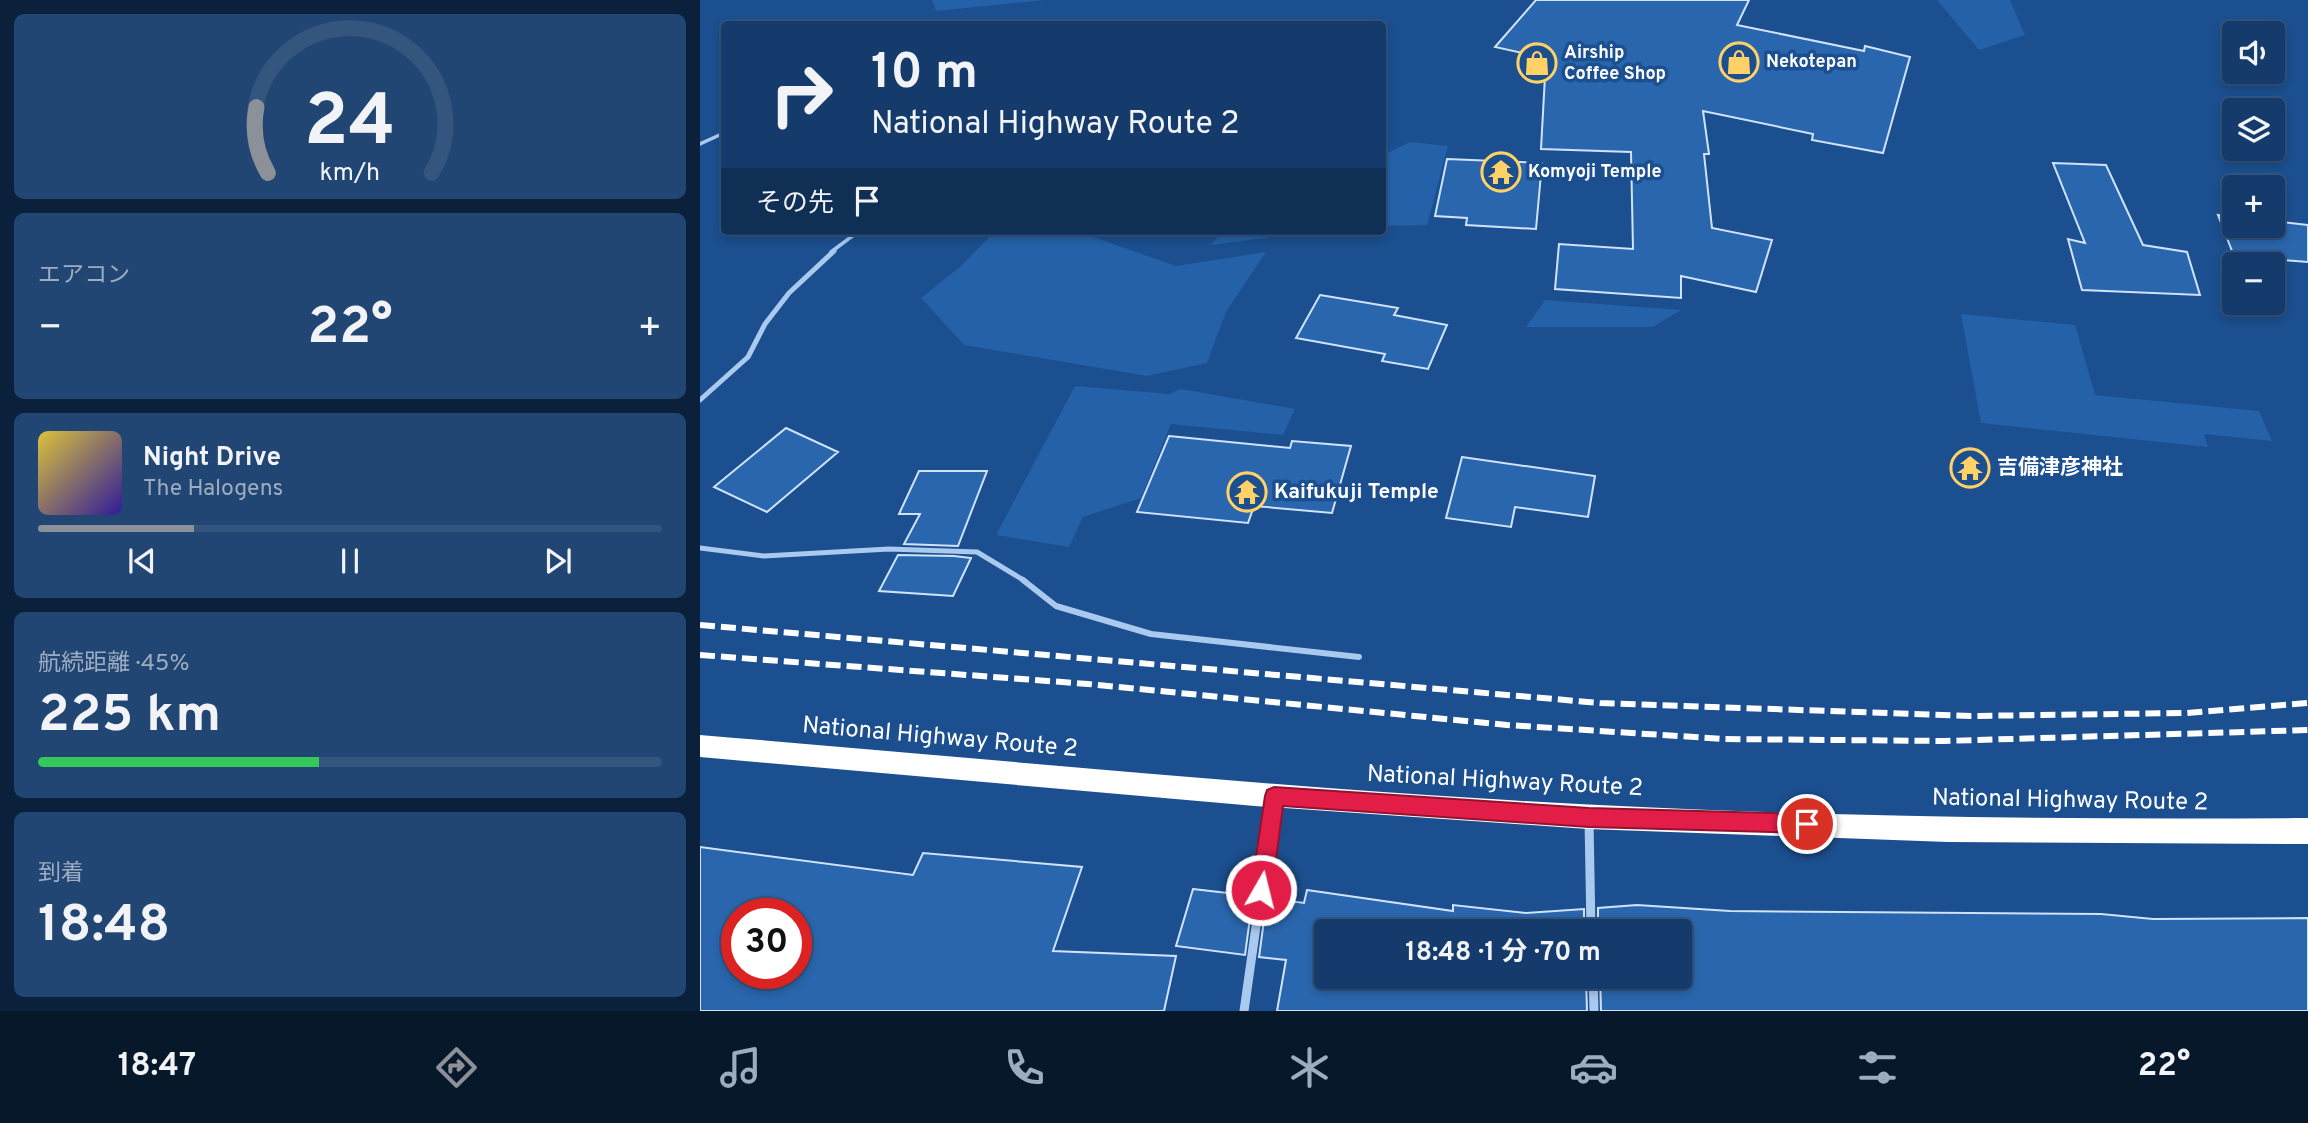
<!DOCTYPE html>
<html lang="ja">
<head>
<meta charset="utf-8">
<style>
	body { margin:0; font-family:Overpass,"Noto Sans JP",sans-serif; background:#214673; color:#f1f3f6; height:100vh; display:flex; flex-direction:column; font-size:26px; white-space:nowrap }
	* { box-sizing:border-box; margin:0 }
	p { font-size:23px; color:#9dadc1 }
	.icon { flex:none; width:38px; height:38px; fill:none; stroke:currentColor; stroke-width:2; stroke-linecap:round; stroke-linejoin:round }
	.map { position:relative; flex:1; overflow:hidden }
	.panel { display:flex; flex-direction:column; gap:14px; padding:14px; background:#0b203b; width:700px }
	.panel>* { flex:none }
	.top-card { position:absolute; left:21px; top:21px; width:665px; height:214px; border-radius:7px; box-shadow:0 4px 10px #0003,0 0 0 2px #33557e; background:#143b6b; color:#f1f3f6; overflow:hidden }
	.tools { position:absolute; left:1522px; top:21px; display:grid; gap:14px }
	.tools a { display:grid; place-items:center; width:63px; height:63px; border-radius:7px; background:#143b6b; box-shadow:0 4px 10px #0003,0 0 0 2px #33557e; font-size:35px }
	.speed { position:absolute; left:21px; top:898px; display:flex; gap:14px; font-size:35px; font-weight:700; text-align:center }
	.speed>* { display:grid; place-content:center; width:91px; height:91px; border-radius:50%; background:#143b6b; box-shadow:0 4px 10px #0003,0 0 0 2px #33557e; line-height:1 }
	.speed .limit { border:10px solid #d22; background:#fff; color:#111 }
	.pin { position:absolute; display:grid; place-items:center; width:60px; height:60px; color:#fff; margin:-30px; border:4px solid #fff; border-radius:50%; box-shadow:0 2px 7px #0007 }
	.me { position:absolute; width:77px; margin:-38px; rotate:8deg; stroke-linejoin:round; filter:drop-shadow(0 0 5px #0008) }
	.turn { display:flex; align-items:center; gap:24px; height:147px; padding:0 35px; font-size:32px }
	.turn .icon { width:91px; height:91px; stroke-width:2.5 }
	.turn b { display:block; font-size:49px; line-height:60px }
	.then { display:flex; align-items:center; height:66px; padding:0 35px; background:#0003; gap:14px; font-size:26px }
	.big { font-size:52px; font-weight:700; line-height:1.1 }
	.panel .widget { flex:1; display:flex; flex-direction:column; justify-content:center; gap:10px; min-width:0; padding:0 24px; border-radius:10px; background:#214673 }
	.panel .dial { align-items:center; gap:0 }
	.dial svg { height:182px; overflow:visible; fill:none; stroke:#33557e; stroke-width:7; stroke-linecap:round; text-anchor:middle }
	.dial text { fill:#f1f3f6; stroke:none }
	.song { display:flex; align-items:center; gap:21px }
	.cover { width:84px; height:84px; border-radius:10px; background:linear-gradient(135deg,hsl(50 70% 55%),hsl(250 70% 35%)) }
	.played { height:7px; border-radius:4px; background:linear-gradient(90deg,#8c9099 25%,#33557e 25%) }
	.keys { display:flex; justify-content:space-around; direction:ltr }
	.heat { display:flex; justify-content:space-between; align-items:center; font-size:38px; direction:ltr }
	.charge { height:10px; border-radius:5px; background:linear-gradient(90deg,#34c759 45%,#33557e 0) }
	.trip { position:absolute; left:614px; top:919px; width:378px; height:70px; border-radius:7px; background:#143b6b; box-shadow:0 4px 10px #0003,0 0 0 2px #33557e; font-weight:700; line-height:70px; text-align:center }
	.dock { display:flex; height:112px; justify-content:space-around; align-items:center; background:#08182b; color:#9dadc1 }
	.dock .icon { width:49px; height:49px }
	.dock .active { color:#8c9099 }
	.dock b { font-size:32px; color:#f1f3f6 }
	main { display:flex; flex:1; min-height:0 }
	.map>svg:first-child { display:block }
</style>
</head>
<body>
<main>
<section class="panel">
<div class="widget dial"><svg viewBox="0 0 100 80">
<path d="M14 69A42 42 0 1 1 86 69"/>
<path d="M14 69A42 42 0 0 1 9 40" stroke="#8c9099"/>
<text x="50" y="56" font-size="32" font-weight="700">24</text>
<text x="50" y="72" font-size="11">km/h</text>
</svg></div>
<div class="widget"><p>エアコン</p>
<div class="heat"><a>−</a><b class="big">22°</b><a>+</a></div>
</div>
<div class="widget">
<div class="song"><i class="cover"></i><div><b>Night Drive</b><p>The Halogens</p></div></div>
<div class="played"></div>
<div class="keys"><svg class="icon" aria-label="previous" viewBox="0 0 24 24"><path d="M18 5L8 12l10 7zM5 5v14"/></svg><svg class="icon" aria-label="pause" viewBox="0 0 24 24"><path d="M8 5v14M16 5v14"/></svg><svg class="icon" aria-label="next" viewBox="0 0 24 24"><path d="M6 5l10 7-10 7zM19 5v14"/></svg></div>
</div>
<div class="widget"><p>航続距離 · 45%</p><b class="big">225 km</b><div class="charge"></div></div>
<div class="widget"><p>到着</p><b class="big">18:48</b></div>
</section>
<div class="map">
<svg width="1608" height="1011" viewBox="0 0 1608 1011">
	<rect width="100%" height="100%" fill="#1b4f8f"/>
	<path fill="#2461a8" d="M232 0H347L236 11Z
		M1237 0H1310L1325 35 1279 50Z
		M710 142 748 146 727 225 683 226V155Z
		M295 231H376L476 266 566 252 526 312 507 363 447 376 264 345 221 298 261 266Z
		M523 231H617L511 245Z
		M845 300 981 310 953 327H826Z
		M1261 314 1375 325 1395 395 1559 411 1572 441 1504 434 1508 447 1281 423Z
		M375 386 469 394 481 389 595 409 583 435 471 424 441 498 383 517 369 547 296 535Z"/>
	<path fill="#2a66ad" stroke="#cfe3fa" stroke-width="2" fill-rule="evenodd" d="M836 0H1049L1037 25 1164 51 1165 46 1210 57 1183 153 1112 140 1113 134 1003 111 1009 154H1004L1012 228 1072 240 1056 292 981 276V298L855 289 859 244 933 249 931 152 841 149 846 58 795 47Z
		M747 159 842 163 836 229 766 225 767 218 735 216Z
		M1353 163 1406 165 1443 245 1487 252 1500 295 1382 290 1368 239 1385 243Z
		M1518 215 1535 217V226H1573V221L1608 225V262L1534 256Z
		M620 295 698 308 694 315 747 325 728 369 682 361 685 354 596 338Z
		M86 428 138 452 67 512 14 487Z
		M469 436 590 448 592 441 651 446 632 513 554 506 548 523 437 512Z
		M762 457 895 476 888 517 815 507 811 527 746 518Z
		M219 471H287L258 546 204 544 220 514H199Z
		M198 555 254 556 271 558 253 596 179 591Z
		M0 847 213 875 223 853 382 867 353 951 476 956 464 1011H0ZM37 914H96V973H37Z
		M493 889 553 896 545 955 476 946Z
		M607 890 753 911V905L826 913 884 909V931H626V976H886L887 1011H577L586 960 559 957 567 898 604 903Z
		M937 905 1030 911 1401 914 1453 919 1608 918V1011H901L900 976H980V931H898V908Z"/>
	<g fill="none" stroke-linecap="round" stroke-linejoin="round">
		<path stroke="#a9c9ee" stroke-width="3.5" d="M0 144 24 133
			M131 252 159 231"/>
		<path stroke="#a9c9ee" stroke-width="5" d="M0 400 48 357 65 324 89 293 134 251
			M0 548 64 556 189 549 277 552 325 581"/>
		<path stroke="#a9c9ee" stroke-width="6" d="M323 580 356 606 451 634 659 657"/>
		<path stroke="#a9c9ee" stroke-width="9" d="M889 820 891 931
			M893 976 894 1011
			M544 1011 574 800"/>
		<path fill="#fff" fill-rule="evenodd" d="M0 735C258 756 516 782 775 798 1052 816 1330 820 1608 818V844L1248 842 888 829 555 806 0 757Z"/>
		<path stroke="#fff" stroke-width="6" stroke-dasharray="15 6" stroke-linecap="butt" d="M0 625 900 703 1271 716 1487 713 1608 703
			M0 655 388 684 807 725 1025 739 1244 741 1608 730"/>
	</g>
	<path fill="#e11d48" stroke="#92132f" stroke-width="2" d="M574 787 889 808 1107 814 1114 817 1117 824 1114 830 1107 833 889 827 583 806 572 890 568 898 561 901 554 898 551 890 565 796 567 790Z"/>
	<defs>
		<g id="shop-ring" transform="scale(2.0125)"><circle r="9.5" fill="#1b4f8f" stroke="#ffd166" stroke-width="1.5"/><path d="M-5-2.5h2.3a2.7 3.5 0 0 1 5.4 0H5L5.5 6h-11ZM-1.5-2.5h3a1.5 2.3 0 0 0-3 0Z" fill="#ffd166"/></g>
		<g id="temple-ring" transform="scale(2.0125)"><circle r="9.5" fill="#1b4f8f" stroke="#ffd166" stroke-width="1.5"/><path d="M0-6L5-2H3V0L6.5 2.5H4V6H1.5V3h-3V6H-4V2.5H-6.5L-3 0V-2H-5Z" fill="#ffd166"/></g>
	</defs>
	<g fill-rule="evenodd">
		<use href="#shop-ring" x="1039" y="62"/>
		<use href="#shop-ring" x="837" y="63"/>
		<use href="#temple-ring" x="801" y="172"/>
		<use href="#temple-ring" x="1270" y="468"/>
		<use href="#temple-ring" x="547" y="492"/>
	</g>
	<g text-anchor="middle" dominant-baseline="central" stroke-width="7" stroke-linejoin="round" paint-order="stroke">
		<g font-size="18" font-weight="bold" fill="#fff" stroke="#1b4f8f" text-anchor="start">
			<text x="864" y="53">Airship<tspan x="864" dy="21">Coffee Shop</tspan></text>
			<text x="1066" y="62">Nekotepan</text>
			<text x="828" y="172">Komyoji Temple</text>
		</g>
		<g font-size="21" font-weight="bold" fill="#fff" stroke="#1b4f8f" text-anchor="start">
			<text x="1297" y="468">吉備津彦神社</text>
			<text x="574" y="492">Kaifukuji Temple</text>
		</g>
		<g font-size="24" fill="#fff" stroke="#1b4f8f">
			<text transform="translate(240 738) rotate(5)">National Highway Route 2</text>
			<text transform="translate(805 782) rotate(3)">National Highway Route 2</text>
			<text transform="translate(1370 801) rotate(1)">National Highway Route 2</text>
		</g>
	</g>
</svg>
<div class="tools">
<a><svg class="icon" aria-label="sound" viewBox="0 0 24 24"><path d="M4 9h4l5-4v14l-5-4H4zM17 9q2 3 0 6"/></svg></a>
<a><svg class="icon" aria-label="layers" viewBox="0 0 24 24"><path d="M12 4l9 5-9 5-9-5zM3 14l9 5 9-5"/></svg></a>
<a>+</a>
<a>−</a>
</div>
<div class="speed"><div class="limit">30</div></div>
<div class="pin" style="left:1107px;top:824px;background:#d93025"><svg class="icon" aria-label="arrive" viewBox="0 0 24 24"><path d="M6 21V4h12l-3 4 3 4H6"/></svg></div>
<svg class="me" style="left:561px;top:890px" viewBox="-20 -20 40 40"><circle r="17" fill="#e11d48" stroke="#fff" stroke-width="3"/><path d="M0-11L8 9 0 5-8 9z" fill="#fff"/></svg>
<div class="trip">18:48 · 1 分 · 70 m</div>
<div class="top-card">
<div class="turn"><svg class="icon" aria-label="right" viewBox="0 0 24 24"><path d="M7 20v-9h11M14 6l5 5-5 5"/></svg><div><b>10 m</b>National Highway Route 2</div></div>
<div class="then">その先<svg class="icon" aria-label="arrive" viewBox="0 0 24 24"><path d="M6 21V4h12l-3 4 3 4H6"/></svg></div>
</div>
</div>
</main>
<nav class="dock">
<b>18:47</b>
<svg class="icon active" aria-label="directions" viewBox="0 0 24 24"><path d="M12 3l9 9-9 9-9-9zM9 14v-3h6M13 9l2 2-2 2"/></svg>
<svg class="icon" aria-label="music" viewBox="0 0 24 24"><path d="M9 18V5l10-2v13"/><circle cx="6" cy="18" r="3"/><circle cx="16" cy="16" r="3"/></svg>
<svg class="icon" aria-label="phone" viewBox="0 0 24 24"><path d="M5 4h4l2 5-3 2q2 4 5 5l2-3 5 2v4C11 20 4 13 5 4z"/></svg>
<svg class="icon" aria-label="climate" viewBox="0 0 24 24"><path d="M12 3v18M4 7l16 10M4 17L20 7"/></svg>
<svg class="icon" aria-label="car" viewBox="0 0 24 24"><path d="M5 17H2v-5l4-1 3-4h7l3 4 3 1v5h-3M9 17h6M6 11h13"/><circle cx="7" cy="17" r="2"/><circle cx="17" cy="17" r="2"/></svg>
<svg class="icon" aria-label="filters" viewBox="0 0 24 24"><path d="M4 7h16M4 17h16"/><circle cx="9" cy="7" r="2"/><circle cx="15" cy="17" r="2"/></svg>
<b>22°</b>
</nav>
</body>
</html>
